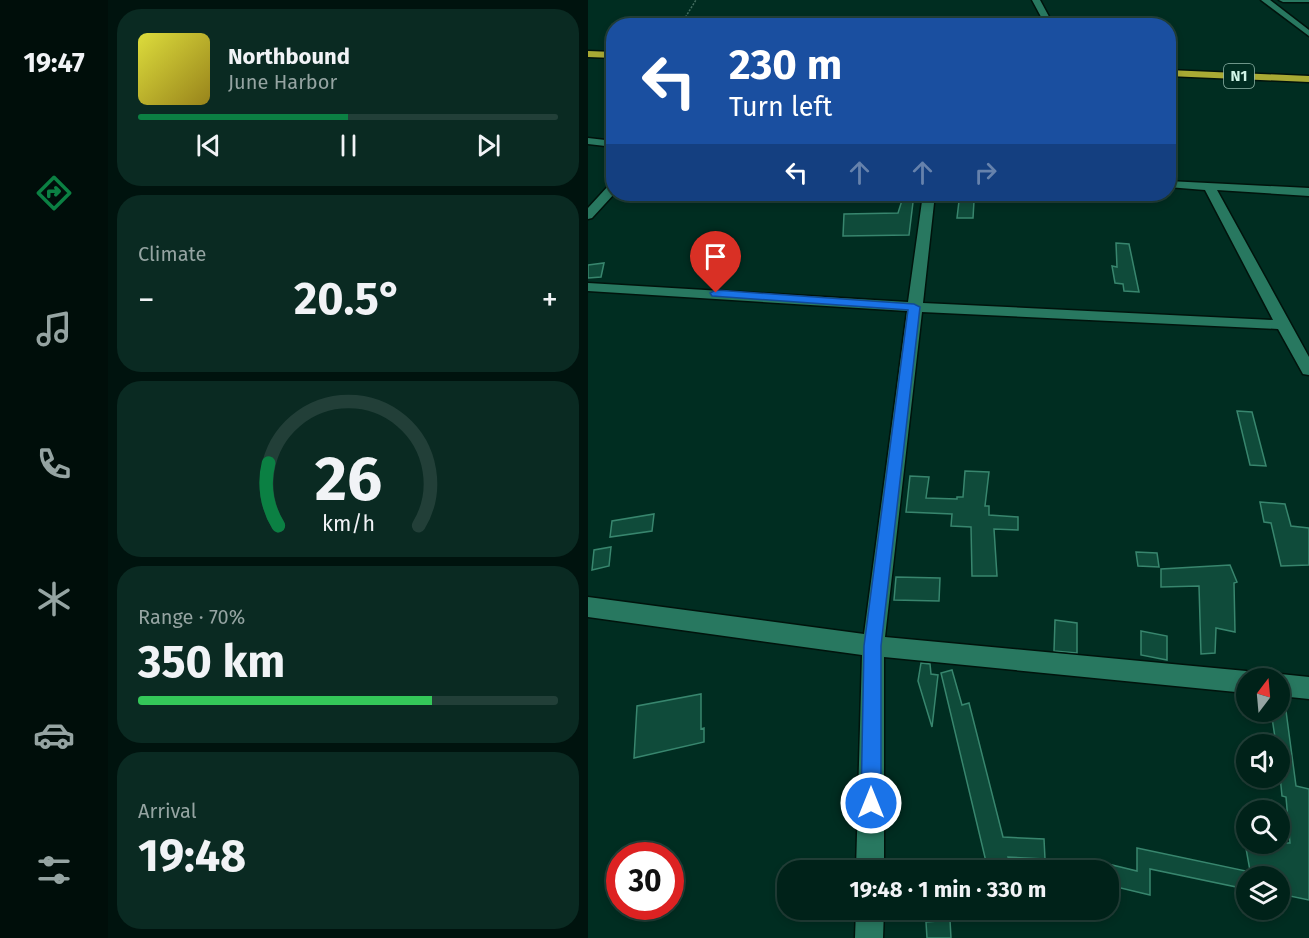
<!DOCTYPE html>
<html lang="en">
<head>
<meta charset="utf-8">
<style>
	body { margin:0; font-family:"Fira Sans",sans-serif; background:#0a2a22; color:#f1f3f6; height:100vh; display:flex; flex-direction:column; font-size:22px; white-space:nowrap }
	* { box-sizing:border-box; margin:0 }
	p { font-size:20px; color:#95a4a2 }
	.icon { flex:none; width:33px; height:33px; fill:none; stroke:currentColor; stroke-width:2; stroke-linecap:round; stroke-linejoin:round }
	.map { position:relative; flex:1; overflow:hidden }
	.panel { display:flex; flex-direction:column; gap:9px; padding:9px; background:#00130e; width:480px }
	.panel>* { flex:none }
	.hud { position:absolute; left:18px; top:18px; width:570px; height:183px; border-radius:24px; box-shadow:0 3px 9px #0003,0 0 0 2px #223f38; background:#1a4fa0; color:#fff; overflow:hidden }
	.needle { width:39px; rotate:16deg }
	.fabs { position:absolute; left:648px; top:668px; display:grid; gap:12px }
	.fabs a { display:grid; place-items:center; width:54px; height:54px; border-radius:50%; background:#002219; box-shadow:0 3px 9px #0003,0 0 0 2px #223f38; font-size:30px }
	.speed { position:absolute; left:18px; top:842px; display:flex; gap:12px; font-size:30px; font-weight:700; text-align:center }
	.speed>* { display:grid; place-content:center; width:78px; height:78px; border-radius:50%; background:#002219; box-shadow:0 3px 9px #0003,0 0 0 2px #223f38; line-height:1 }
	.speed .limit { border:9px solid #d22; background:#fff; color:#111 }
	.pin { position:absolute; display:grid; place-items:center; width:51px; height:51px; color:#fff; margin:-62px -26px; border-radius:50% 50% 50% 0; rotate:-45deg; box-shadow:0 0 6px #0007 }
	.pin .icon { rotate:45deg }
	.me { position:absolute; width:66px; margin:-33px; rotate:0deg; stroke-linejoin:round; filter:drop-shadow(0 0 4px #0008) }
	.turn { display:flex; align-items:center; gap:21px; height:126px; padding:0 24px; font-size:27px }
	.turn .icon { width:78px; height:78px; stroke-width:2.5 }
	.turn b { display:block; font-size:42px; line-height:51px }
	.lanes { display:flex; align-items:center; height:57px; padding:0 24px; background:#0003; justify-content:center; gap:30px; direction:ltr }
	.lanes .off { opacity:.35 }
	.big { font-size:45px; font-weight:700; line-height:1.1 }
	.panel .widget { flex:1; display:flex; flex-direction:column; justify-content:center; gap:9px; min-width:0; padding:0 21px; border-radius:24px; background:#0a2a22 }
	.panel .dial { align-items:center; gap:0 }
	.dial svg { height:156px; overflow:visible; fill:none; stroke:#223f38; stroke-width:7; stroke-linecap:round; text-anchor:middle }
	.dial text { fill:#f1f3f6; stroke:none }
	.song { display:flex; align-items:center; gap:18px }
	.cover { width:72px; height:72px; border-radius:9px; background:linear-gradient(135deg,hsl(60 70% 55%),hsl(50 70% 35%)) }
	.played { height:6px; border-radius:3px; background:linear-gradient(90deg,#0b8043 50%,#223f38 50%) }
	.keys { display:flex; justify-content:space-around; direction:ltr }
	.heat { display:flex; justify-content:space-between; align-items:center; font-size:33px; direction:ltr }
	.charge { height:9px; border-radius:4px; background:linear-gradient(90deg,#34c759 70%,#223f38 0) }
	.trip { position:absolute; left:189px; top:860px; width:342px; height:60px; border-radius:24px; background:#002219; box-shadow:0 3px 9px #0003,0 0 0 2px #223f38; font-weight:700; line-height:60px; text-align:center }
	main { display:flex; flex:1; min-height:0 }
	.tab-bar { display:flex; flex-direction:column; width:108px; justify-content:space-around; align-items:center; background:#000e0a; color:#95a4a2 }
	.tab-bar .icon { width:42px; height:42px }
	.tab-bar .active { color:#0b8043 }
	.tab-bar b { font-size:27px; color:#f1f3f6 }
	.map>svg:first-child { display:block }
</style>
</head>
<body>
<main>
<nav class="tab-bar">
<b>19:47</b>
<svg class="icon active" aria-label="directions" viewBox="0 0 24 24"><path d="M12 3l9 9-9 9-9-9zM9 14v-3h6M13 9l2 2-2 2"/></svg>
<svg class="icon" aria-label="music" viewBox="0 0 24 24"><path d="M9 18V5l10-2v13"/><circle cx="6" cy="18" r="3"/><circle cx="16" cy="16" r="3"/></svg>
<svg class="icon" aria-label="phone" viewBox="0 0 24 24"><path d="M5 4h4l2 5-3 2q2 4 5 5l2-3 5 2v4C11 20 4 13 5 4z"/></svg>
<svg class="icon" aria-label="climate" viewBox="0 0 24 24"><path d="M12 3v18M4 7l16 10M4 17L20 7"/></svg>
<svg class="icon" aria-label="car" viewBox="0 0 24 24"><path d="M5 17H2v-5l4-1 3-4h7l3 4 3 1v5h-3M9 17h6M6 11h13"/><circle cx="7" cy="17" r="2"/><circle cx="17" cy="17" r="2"/></svg>
<svg class="icon" aria-label="filters" viewBox="0 0 24 24"><path d="M4 7h16M4 17h16"/><circle cx="9" cy="7" r="2"/><circle cx="15" cy="17" r="2"/></svg>
</nav>
<section class="panel">
<div class="widget">
<div class="song"><i class="cover"></i><div><b>Northbound</b><p>June Harbor</p></div></div>
<div class="played"></div>
<div class="keys"><svg class="icon" aria-label="previous" viewBox="0 0 24 24"><path d="M18 5L8 12l10 7zM5 5v14"/></svg><svg class="icon" aria-label="pause" viewBox="0 0 24 24"><path d="M8 5v14M16 5v14"/></svg><svg class="icon" aria-label="next" viewBox="0 0 24 24"><path d="M6 5l10 7-10 7zM19 5v14"/></svg></div>
</div>
<div class="widget"><p>Climate</p>
<div class="heat"><a>−</a><b class="big">20.5°</b><a>+</a></div>
</div>
<div class="widget dial"><svg viewBox="0 0 100 80">
<path d="M14 69A42 42 0 1 1 86 69"/>
<path d="M14 69A42 42 0 0 1 9 37" stroke="#0b8043"/>
<text x="50" y="56" font-size="32" font-weight="700">26</text>
<text x="50" y="72" font-size="11">km/h</text>
</svg></div>
<div class="widget"><p>Range · 70%</p><b class="big">350 km</b><div class="charge"></div></div>
<div class="widget"><p>Arrival</p><b class="big">19:48</b></div>
</section>
<div class="map">
<svg width="721" height="938" viewBox="0 0 721 938">
	<rect width="100%" height="100%" fill="#002d21"/>
	<path fill="#0f4b3a" stroke="#38866e" stroke-width="1.5" d="M316 194H326L321 235 255 236 256 214 310 213Z
		M371 201H386L385 218H369Z
		M528 243 541 244 551 292 536 291 535 284 527 283 524 266 529 267Z
		M16 263 13 277 0 278V265Z
		M649 411 664 412 678 466 662 465Z
		M377 471 401 472 397 506H401V515L430 517V530L406 529 409 576H384L383 527 363 526 364 514 318 512 322 476 341 477 338 498 369 499V497H375Z
		M672 502 697 504 703 526 721 528V565L693 566 683 523 676 522Z
		M66 514 64 531 22 537 24 521Z
		M23 547 21 566 4 570 6 550Z
		M548 552 569 553 571 567 550 566Z
		M642 565 649 582 646 583 647 632 628 628 627 653 613 654 611 586 573 587V569Z
		M308 577 352 578 351 601 306 600Z
		M467 620 489 623V653L466 651Z
		M553 631 579 636V660L553 655Z
		M333 663 342 664 343 674 350 675 344 727 330 681Z
		M364 670 374 705 381 703 415 837 456 839 457 859 420 857 424 870H400L353 673Z
		M113 694V729L116 728V742L46 758 49 706Z
		M683 711H698L708 786 721 789V900L692 894V876H663L657 843H702L698 797 694 796 692 776V744H688Z
		M549 848 658 871V889L562 869V895L520 885V864L549 871Z
		M362 920 363 938H339L338 922Z"/>
	<g fill="none" stroke-linecap="round" stroke-linejoin="round">
		<g stroke="#00130c" stroke-width="3">
			<path id="minor" d="M444 0H452L466 26H458Z
				M673 0H682L721 30V36Z
				M691 0H721V2H695Z
				M0 138 26 141V147L0 144Z
				M580 181 721 188V196L629 190 721 357V375L715 374 690 329 334 312 297 637 658 671 666 674 668 678H658V693L296 657V870H268L274 655 0 617V597L276 634 319 311 0 291V283L320 302 335 194H347L335 303 685 320 617 190 580 187Z
				M26 183V194L4 218 0 219V208L22 184Z
				M692 674 721 677V699L692 696V678H684Z
				M268 909H296L295 938H267Z"/>
		</g>
		<g stroke="#00130c" stroke-width="3">
			<path id="highway" d="M0 51 26 52V58L0 57Z
				M580 70 721 76V82L580 76Z"/>
		</g>
		<path stroke="#436e61" stroke-width="1.5" stroke-dasharray="2 1.5" stroke-linecap="butt" d="M92 26 108 0"/>
		<use href="#minor" fill="#287860" fill-rule="evenodd"/>
		<use href="#highway" fill="#a9aa34" fill-rule="evenodd"/>
	</g>
	<path fill="#1a73e8" stroke="#114b97" stroke-width="1.5" d="M128 290 326 304 332 307 293 646V803L290 810 283 812 276 810 273 803 276 646 320 310 124 296 122 293Z"/>
	<g text-anchor="middle" dominant-baseline="central" stroke-width="6" stroke-linejoin="round" paint-order="stroke">
		<rect fill="#002d21" stroke="#92b9ac" stroke-width="1.5" x="636" y="64" width="30" height="24" rx="4.5"/>
		<g font-size="15" font-weight="bold" fill="#d0f5e7">
			<text x="651" y="76">N1</text>
		</g>
	</g>
</svg>
<div class="fabs">
<a><svg class="needle" viewBox="-14 -14 28 28"><path d="M0-13l5 13h-10z" fill="#e53935"/><path d="M0 13l5-13h-10z" fill="#95a4a2"/></svg></a>
<a><svg class="icon" aria-label="sound" viewBox="0 0 24 24"><path d="M4 9h4l5-4v14l-5-4H4zM17 9q2 3 0 6"/></svg></a>
<a><svg class="icon" aria-label="search" viewBox="0 0 24 24"><circle cx="10" cy="10" r="6"/><path d="M15 15l6 6"/></svg></a>
<a><svg class="icon" aria-label="layers" viewBox="0 0 24 24"><path d="M12 4l9 5-9 5-9-5zM3 14l9 5 9-5"/></svg></a>
</div>
<div class="speed"><div class="limit">30</div></div>
<div class="pin" style="left:128px;top:293px;background:#d93025"><svg class="icon" aria-label="arrive" viewBox="0 0 24 24"><path d="M6 21V4h12l-3 4 3 4H6"/></svg></div>
<svg class="me" style="left:283px;top:803px" viewBox="-20 -20 40 40"><circle r="17" fill="#1a73e8" stroke="#fff" stroke-width="3"/><path d="M0-11L8 9 0 5-8 9z" fill="#fff"/></svg>
<div class="trip">19:48 · 1 min · 330 m</div>
<div class="hud">
<div class="turn"><svg class="icon" aria-label="left" viewBox="0 0 24 24"><path d="M17 20v-9H6M10 6l-5 5 5 5"/></svg><div><b>230 m</b>Turn left</div></div>
<div class="lanes"><svg class="icon" aria-label="left" viewBox="0 0 24 24"><path d="M17 20v-9H6M10 6l-5 5 5 5"/></svg><svg class="icon off" aria-label="ahead" viewBox="0 0 24 24"><path d="M12 20V5M6 11l6-6 6 6"/></svg><svg class="icon off" aria-label="ahead" viewBox="0 0 24 24"><path d="M12 20V5M6 11l6-6 6 6"/></svg><svg class="icon off" aria-label="right" viewBox="0 0 24 24"><path d="M7 20v-9h11M14 6l5 5-5 5"/></svg></div>
</div>
</div>
</main>
</body>
</html>
